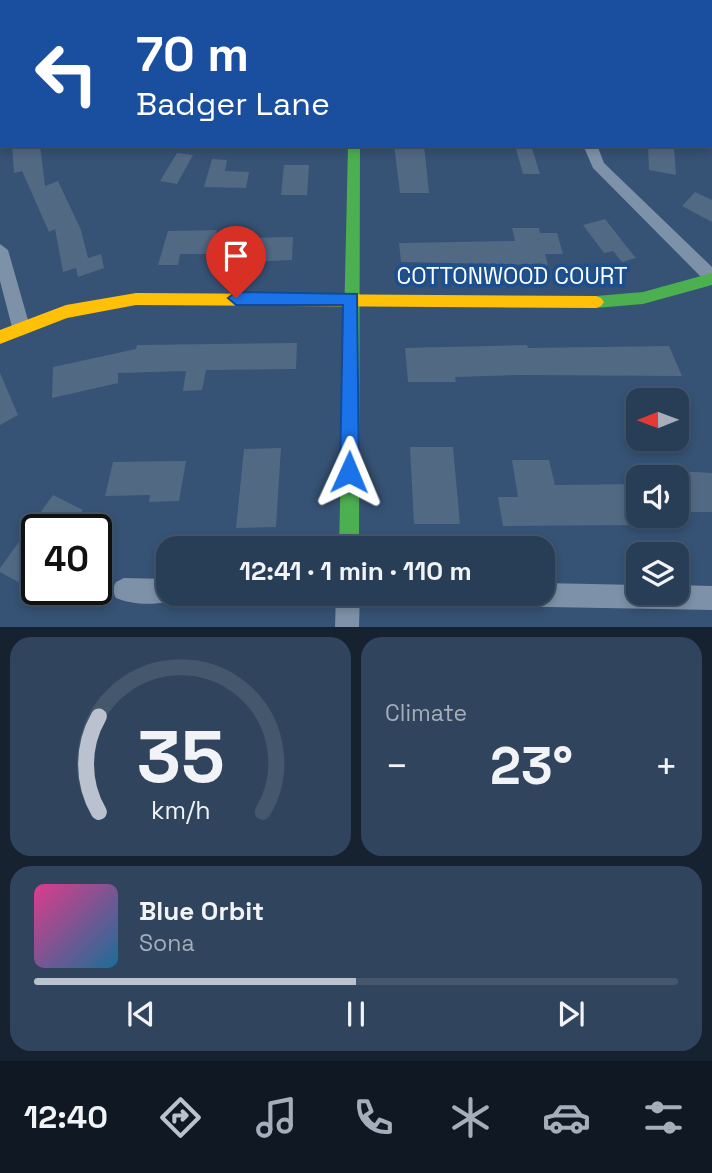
<!DOCTYPE html>
<html lang="en">
<head>
<meta charset="utf-8">
<style>
	body { margin:0; font-family:"Space Grotesk",sans-serif; background:#30455d; color:#f1f3f6; height:100vh; display:flex; flex-direction:column; font-size:26px; white-space:nowrap }
	* { box-sizing:border-box; margin:0 }
	p { font-size:23px; color:#a5aeba }
	.icon { flex:none; width:38px; height:38px; fill:none; stroke:currentColor; stroke-width:2; stroke-linecap:round; stroke-linejoin:round }
	.map { position:relative; height:627px; overflow:hidden }
	.details { display:flex; flex-direction:column; gap:10px; padding:10px; background:#162230; flex:1 }
	.details>* { flex:none }
	.banner { position:absolute; left:0px; top:0px; width:712px; height:147px; box-shadow:0 4px 10px #0003,0 0 0 2px #44576d; background:#1a4fa0; color:#fff; overflow:hidden }
	.needle { width:46px; rotate:269deg }
	.fabs { position:absolute; left:626px; top:388px; display:grid; gap:14px }
	.fabs a { display:grid; place-items:center; width:63px; height:63px; border-radius:14px; background:#283e57; box-shadow:0 4px 10px #0003,0 0 0 2px #44576d; font-size:35px }
	.speed { position:absolute; left:21px; top:514px; display:flex; gap:14px; font-size:35px; font-weight:700; text-align:center }
	.speed>* { display:grid; place-content:center; width:91px; height:91px; border-radius:50%; background:#283e57; box-shadow:0 4px 10px #0003,0 0 0 2px #44576d; line-height:1 }
	.speed .limit { border:4px solid #111; border-radius:10px; background:#fff; color:#111 }
	.pin { position:absolute; display:grid; place-items:center; width:60px; height:60px; color:#fff; margin:-72px -30px; border-radius:50% 50% 50% 0; rotate:-45deg; box-shadow:0 0 7px #0007 }
	.pin .icon { rotate:45deg }
	.me { position:absolute; width:77px; margin:-38px; rotate:1deg; stroke-linejoin:round; filter:drop-shadow(0 0 5px #0008) }
	.turn { display:flex; align-items:center; gap:24px; height:147px; padding:0 21px; font-size:32px }
	.turn .icon { width:91px; height:91px; stroke-width:2.5 }
	.turn b { display:block; font-size:49px; line-height:60px }
	.big { font-size:52px; font-weight:800; line-height:1.1 }
	.details .tile { flex:1; display:flex; flex-direction:column; justify-content:center; gap:10px; min-width:0; padding:0 24px; border-radius:21px; background:#30455d }
	.details .dial { align-items:center; gap:0 }
	.dial svg { height:182px; overflow:visible; fill:none; stroke:#44576d; stroke-width:7; stroke-linecap:round; text-anchor:middle }
	.dial text { fill:#f1f3f6; stroke:none }
	.song { display:flex; align-items:center; gap:21px }
	.cover { width:84px; height:84px; border-radius:10px; background:linear-gradient(135deg,hsl(330 70% 55%),hsl(200 70% 35%)) }
	.played { height:7px; border-radius:4px; background:linear-gradient(90deg,#b9c2ce 50%,#44576d 50%) }
	.keys { display:flex; justify-content:space-around; direction:ltr }
	.heat { display:flex; justify-content:space-between; align-items:center; font-size:38px; direction:ltr }
	.details .tiles { flex:1; display:grid; gap:10px; grid-template-columns:1fr 1fr }
	.tile:last-child { grid-column:span 2 }
	.trip { position:absolute; left:156px; top:536px; width:399px; height:70px; border-radius:21px; background:#283e57; box-shadow:0 4px 10px #0003,0 0 0 2px #44576d; font-weight:800; line-height:70px; text-align:center }
	.tabs { display:flex; height:112px; justify-content:space-around; align-items:center; background:#101923; color:#a5aeba }
	.tabs .icon { width:49px; height:49px }
	.tabs .current { color:#b9c2ce }
	.tabs b { font-size:32px; color:#f1f3f6 }
	.map>svg:first-child { display:block }
</style>
</head>
<body>
<div class="map">
<svg width="712" height="627" viewBox="0 0 712 627">
	<rect width="100%" height="100%" fill="#365274"/>
	<path fill="#526984" d="M12 145H40L45 186 58 181 81 230 88 258 101 254 104 268 78 277 76 268 63 272 55 229 49 232 22 171 14 173Z
		M394 145H424L429 193H400Z
		M515 145H531L540 174H523Z
		M648 145 674 147 676 175 649 170Z
		M177 153 193 155 177 184 160 181Z
		M212 159 227 160 225 171 249 172 246 188 204 187Z
		M284 165H309L307 195H281Z
		M695 192 712 200V222L682 206Z
		M605 219 627 247 636 258 622 262 613 251 604 253 583 225Z
		M512 228H539L540 233H557L563 254H545L548 265 401 262 399 243 515 241Z
		M217 230 212 254H180L178 265H158L168 231Z
		M293 237 292 260 242 262 245 238Z
		M297 343 296 369 206 370 202 390 183 391 186 371 118 373V383L52 398 53 367 136 349 137 345Z
		M527 345 528 348 669 346 682 376 520 375 455 377 456 382H408L405 348Z
		M0 373 18 415 0 425Z
		M410 447H453L460 524H414Z
		M281 448 276 527 236 528 244 449Z
		M512 460H549L555 485 639 484V525L503 526 498 497H518Z
		M186 461 179 501 149 502 150 495 105 496 113 462Z
		M677 471 712 473V512H677Z
		M53 495 83 510 69 530H37V577L29 588 0 572V568Z"/>
	<g fill="none" stroke-linecap="round" stroke-linejoin="round">
		<path fill="#7d92a8" fill-rule="evenodd" d="M635 0H641V2H636Z
			M682 0H688V2H683Z"/>
		<path fill="#7d92a8" fill-rule="evenodd" d="M41 0H52L40 2Z
			M193 0H203V2H193Z
			M349 0H359V2H349Z
			M0 58H2L0 68Z
			M583 145H597L604 163 712 267V284L706 282 593 168Z
			M0 244 8 250 30 327 27 332 21 335 15 332 12 327 0 281Z
			M124 578 168 579V593H179L176 599C160 606 132 605 116 598L112 590 116 582Z
			M542 583 639 585V593H677V585L712 586V610L440 605 432 601 428 593H542Z
			M336 593H360L359 627H335Z"/>
		<path fill="#4caf50" fill-rule="evenodd" d="M3 0H22L24 2H5Z
			M710 8H712V14H710Z
			M348 145H360L359 548H339Z
			M712 273V285L643 304 596 308 591 306 588 302 591 298 596 296 643 292Z"/>
		<path fill="#ffc107" fill-rule="evenodd" d="M136 293 596 296 601 298 604 302 601 306 596 308 136 305 67 318 0 344V330L66 305Z"/>
	</g>
	<path fill="#1a73e8" stroke="#114b97" stroke-width="2" d="M236 292 357 294 359 472 356 479 349 482 343 479 340 472 343 305H236L228 298Z"/>
	<g text-anchor="middle" dominant-baseline="central" stroke-width="7" stroke-linejoin="round" paint-order="stroke">
		<g font-size="23" fill="#fff" stroke="#1b4f8f">
			<text x="512" y="276">COTTONWOOD COURT</text>
		</g>
	</g>
</svg>
<div class="fabs">
<a><svg class="needle" viewBox="-14 -14 28 28"><path d="M0-13l5 13h-10z" fill="#e53935"/><path d="M0 13l5-13h-10z" fill="#a5aeba"/></svg></a>
<a><svg class="icon" aria-label="sound" viewBox="0 0 24 24"><path d="M4 9h4l5-4v14l-5-4H4zM17 9q2 3 0 6"/></svg></a>
<a><svg class="icon" aria-label="layers" viewBox="0 0 24 24"><path d="M12 4l9 5-9 5-9-5zM3 14l9 5 9-5"/></svg></a>
</div>
<div class="speed"><div class="limit">40</div></div>
<div class="pin" style="left:236px;top:298px;background:#d93025"><svg class="icon" aria-label="arrive" viewBox="0 0 24 24"><path d="M6 21V4h12l-3 4 3 4H6"/></svg></div>
<svg class="me" style="left:349px;top:472px" viewBox="-20 -20 40 40"><path d="M0-17L14 15 0 8-14 15z" fill="#1a73e8" stroke="#fff" stroke-width="4"/></svg>
<div class="trip">12:41 · 1 min · 110 m</div>
<div class="banner">
<div class="turn"><svg class="icon" aria-label="left" viewBox="0 0 24 24"><path d="M17 20v-9H6M10 6l-5 5 5 5"/></svg><div><b>70 m</b>Badger Lane</div></div>
</div>
</div>
<section class="details">
<div class="tiles">
<div class="tile dial"><svg viewBox="0 0 100 80">
<path d="M14 69A42 42 0 1 1 86 69"/>
<path d="M14 69A42 42 0 0 1 14 27" stroke="#b9c2ce"/>
<text x="50" y="56" font-size="32" font-weight="700">35</text>
<text x="50" y="72" font-size="11">km/h</text>
</svg></div>
<div class="tile"><p>Climate</p>
<div class="heat"><a>−</a><b class="big">23°</b><a>+</a></div>
</div>
<div class="tile">
<div class="song"><i class="cover"></i><div><b>Blue Orbit</b><p>Sona</p></div></div>
<div class="played"></div>
<div class="keys"><svg class="icon" aria-label="previous" viewBox="0 0 24 24"><path d="M18 5L8 12l10 7zM5 5v14"/></svg><svg class="icon" aria-label="pause" viewBox="0 0 24 24"><path d="M8 5v14M16 5v14"/></svg><svg class="icon" aria-label="next" viewBox="0 0 24 24"><path d="M6 5l10 7-10 7zM19 5v14"/></svg></div>
</div>
</div>
</section>
<nav class="tabs">
<b>12:40</b>
<svg class="icon current" aria-label="directions" viewBox="0 0 24 24"><path d="M12 3l9 9-9 9-9-9zM9 14v-3h6M13 9l2 2-2 2"/></svg>
<svg class="icon" aria-label="music" viewBox="0 0 24 24"><path d="M9 18V5l10-2v13"/><circle cx="6" cy="18" r="3"/><circle cx="16" cy="16" r="3"/></svg>
<svg class="icon" aria-label="phone" viewBox="0 0 24 24"><path d="M5 4h4l2 5-3 2q2 4 5 5l2-3 5 2v4C11 20 4 13 5 4z"/></svg>
<svg class="icon" aria-label="climate" viewBox="0 0 24 24"><path d="M12 3v18M4 7l16 10M4 17L20 7"/></svg>
<svg class="icon" aria-label="car" viewBox="0 0 24 24"><path d="M5 17H2v-5l4-1 3-4h7l3 4 3 1v5h-3M9 17h6M6 11h13"/><circle cx="7" cy="17" r="2"/><circle cx="17" cy="17" r="2"/></svg>
<svg class="icon" aria-label="filters" viewBox="0 0 24 24"><path d="M4 7h16M4 17h16"/><circle cx="9" cy="7" r="2"/><circle cx="15" cy="17" r="2"/></svg>
</nav>
</body>
</html>
